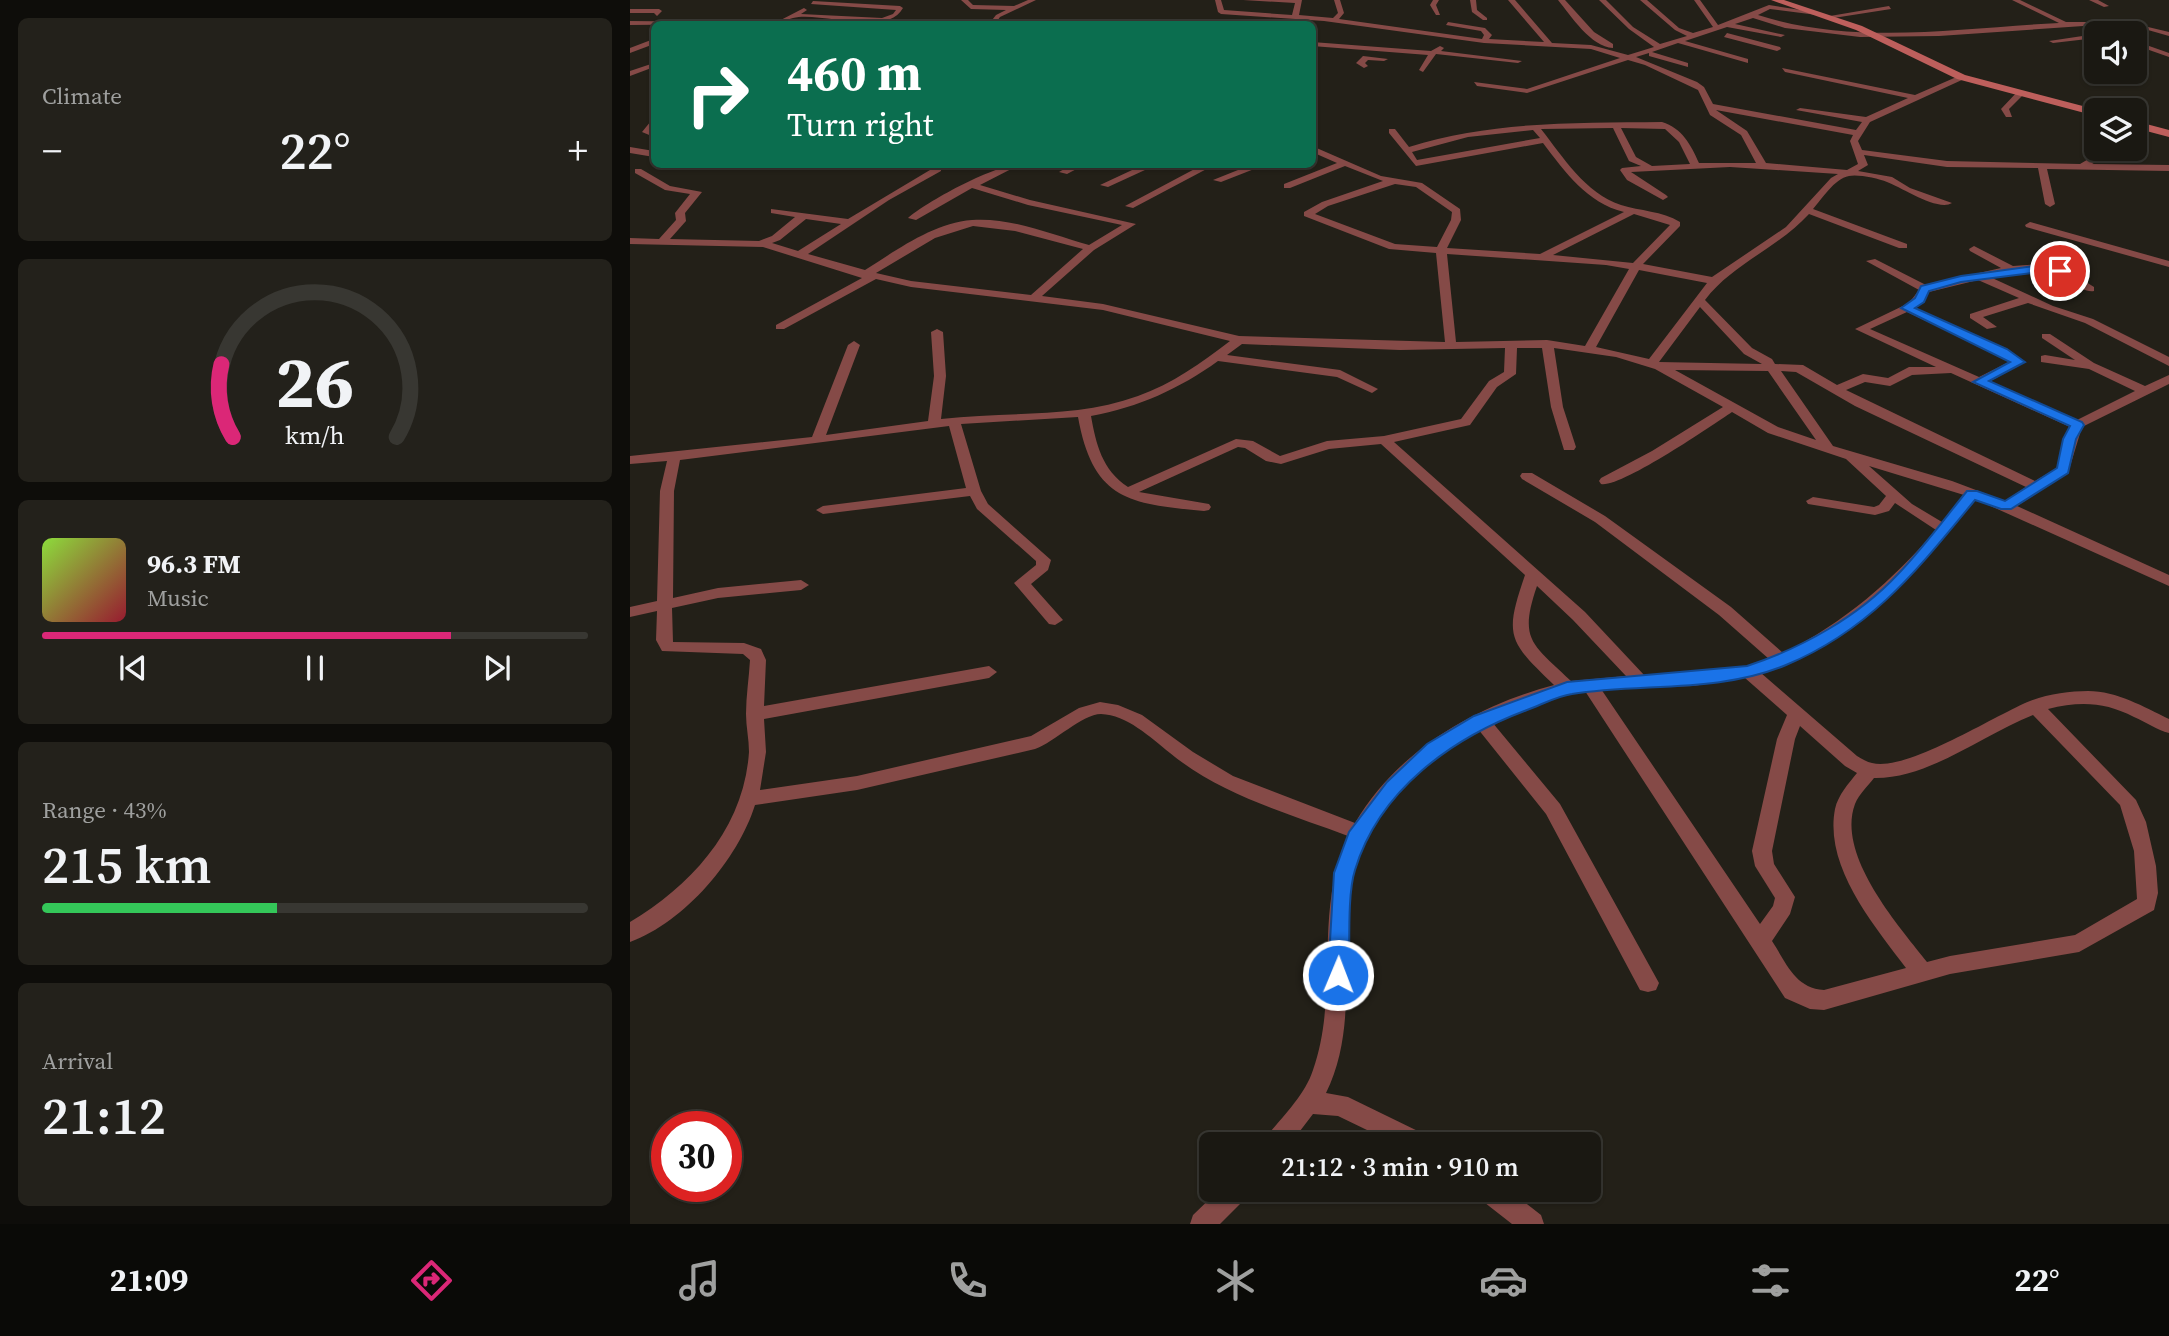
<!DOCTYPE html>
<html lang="en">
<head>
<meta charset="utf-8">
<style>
	body { margin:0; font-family:"Source Serif 4",serif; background:#23211b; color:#f1f3f6; height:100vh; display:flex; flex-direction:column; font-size:26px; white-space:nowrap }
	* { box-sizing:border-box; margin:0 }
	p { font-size:23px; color:#9fa09f }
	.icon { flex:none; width:38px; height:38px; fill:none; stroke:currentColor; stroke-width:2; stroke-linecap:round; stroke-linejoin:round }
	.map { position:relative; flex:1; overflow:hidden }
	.details { display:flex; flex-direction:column; gap:18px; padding:18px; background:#0e0d0a; width:630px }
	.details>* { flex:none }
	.hud { position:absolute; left:21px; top:21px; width:665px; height:147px; border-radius:10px; box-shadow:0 2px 5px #0004,0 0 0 2px #383732; background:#0b6e4f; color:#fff; overflow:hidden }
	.controls { position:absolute; left:1454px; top:21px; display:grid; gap:14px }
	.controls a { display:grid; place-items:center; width:63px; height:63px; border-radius:10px; background:#1a1812; box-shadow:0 2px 5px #0004,0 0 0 2px #383732; font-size:35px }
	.speed { position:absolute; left:21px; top:1111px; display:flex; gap:14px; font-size:35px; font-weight:700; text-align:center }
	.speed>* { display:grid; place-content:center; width:91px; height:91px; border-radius:50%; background:#1a1812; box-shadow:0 2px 5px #0004,0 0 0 2px #383732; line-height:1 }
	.speed .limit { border:10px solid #d22; background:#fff; color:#111 }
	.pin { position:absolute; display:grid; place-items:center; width:60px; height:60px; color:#fff; margin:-30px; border:4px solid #fff; border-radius:50%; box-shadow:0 2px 7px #0007 }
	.me { position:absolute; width:77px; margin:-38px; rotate:1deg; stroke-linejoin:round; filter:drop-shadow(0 0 5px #0008) }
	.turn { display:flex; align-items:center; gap:24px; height:147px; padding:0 21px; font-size:32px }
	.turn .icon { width:91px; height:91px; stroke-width:2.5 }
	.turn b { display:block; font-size:49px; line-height:60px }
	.big { font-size:52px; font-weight:600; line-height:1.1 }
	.details .card { flex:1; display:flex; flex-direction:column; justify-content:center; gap:10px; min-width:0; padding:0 24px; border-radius:10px; background:#23211b }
	.details .dial { align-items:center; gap:0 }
	.dial svg { height:182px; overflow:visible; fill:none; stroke:#383732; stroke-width:7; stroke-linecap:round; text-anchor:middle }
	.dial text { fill:#f1f3f6; stroke:none }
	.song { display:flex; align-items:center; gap:21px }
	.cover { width:84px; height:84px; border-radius:10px; background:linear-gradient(135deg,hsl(90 70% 55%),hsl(350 70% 35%)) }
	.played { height:7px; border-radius:4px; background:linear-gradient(90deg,#db2777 75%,#383732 75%) }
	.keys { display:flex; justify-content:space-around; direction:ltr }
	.heat { display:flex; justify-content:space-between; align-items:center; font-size:38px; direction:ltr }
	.charge { height:10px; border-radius:5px; background:linear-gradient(90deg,#34c759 43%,#383732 0) }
	.trip { position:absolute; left:569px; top:1132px; width:402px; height:70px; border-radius:10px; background:#1a1812; box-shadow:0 2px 5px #0004,0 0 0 2px #383732; font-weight:600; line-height:70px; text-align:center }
	.tab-bar { display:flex; height:112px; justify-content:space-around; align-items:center; background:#0a0a07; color:#9fa09f }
	.tab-bar .icon { width:49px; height:49px }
	.tab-bar .active { color:#db2777 }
	.tab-bar b { font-size:32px; color:#f1f3f6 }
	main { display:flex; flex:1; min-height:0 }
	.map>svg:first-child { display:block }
</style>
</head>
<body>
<main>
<section class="details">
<div class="card"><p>Climate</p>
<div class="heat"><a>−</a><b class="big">22°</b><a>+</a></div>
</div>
<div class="card dial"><svg viewBox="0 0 100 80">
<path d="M14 69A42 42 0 1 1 86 69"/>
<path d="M14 69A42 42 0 0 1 9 37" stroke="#db2777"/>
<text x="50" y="56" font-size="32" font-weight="700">26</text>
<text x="50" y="72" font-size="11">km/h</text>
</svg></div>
<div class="card">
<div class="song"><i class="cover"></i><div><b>96.3 FM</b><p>Music</p></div></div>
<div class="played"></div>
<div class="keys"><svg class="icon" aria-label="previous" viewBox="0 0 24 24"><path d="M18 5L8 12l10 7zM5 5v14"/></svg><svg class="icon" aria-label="pause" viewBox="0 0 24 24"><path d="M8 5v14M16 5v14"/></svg><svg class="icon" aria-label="next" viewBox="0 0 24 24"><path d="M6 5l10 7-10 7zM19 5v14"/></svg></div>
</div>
<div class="card"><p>Range · 43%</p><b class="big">215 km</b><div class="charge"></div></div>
<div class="card"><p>Arrival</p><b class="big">21:12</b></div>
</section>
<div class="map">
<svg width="1539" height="1224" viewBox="0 0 1539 1224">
	<rect width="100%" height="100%" fill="#232018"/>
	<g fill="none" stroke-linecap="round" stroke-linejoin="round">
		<path fill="#854a47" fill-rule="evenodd" d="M331 0H338L343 5 384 6 398 0H406L370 17 365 24H359L366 15 376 10 341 9Z
			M585 0H591L594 10 662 15 665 3 613 0H672L669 15 703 18 708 13 704 0H710L714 13 709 19 852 39 854 35 851 31 816 25 818 22 855 28 862 35 859 39 914 42 878 0H885L922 43 961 45 998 55 1024 47 999 29 969 0H976L1003 27 1030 44 1057 36 1045 30 1010 0H1017L1049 28 1063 33 1083 27 1064 0H1070L1088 25 1139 5 1190 13 1187 15 1140 9 1128 15C1226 46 1328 28 1429 23L1382 0H1390L1436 22H1497L1539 32V36L1511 28 1468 25 1309 36 1230 37 1155 28 1123 18 1105 24 1155 35 1151 37 1097 27 1055 41 1118 59V63L1048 43 1022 52 1058 63V67L1019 56V53L1006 57 1067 82 1074 87 1083 104 1226 130 1232 122 1166 110 1170 108 1236 117 1278 98 1155 72 1152 68 1285 95 1331 75 1334 79 1240 122 1228 141 1232 150 1317 161 1450 164 1467 154 1470 149H1478L1473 158 1462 164 1539 165V171L1417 169 1425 204 1420 207 1415 204 1408 168 1317 167 1234 155 1238 165 1228 171 1262 177 1280 188 1322 203C1308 212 1271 187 1257 182 1248 178 1227 174 1219 176 1204 179 1192 199 1183 209L1277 244V248H1269L1179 214C1148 248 1102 264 1075 300L1122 348 1142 359 1145 364 1173 365 1207 385 1233 374 1258 378 1279 367H1306L1225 329 1279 303 1289 290 1236 261 1245 259 1296 285 1371 268 1340 251 1339 249 1344 246 1383 266 1410 264 1432 267 1464 287V291C1450 293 1438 277 1425 272 1407 266 1378 273 1360 277L1423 306 1463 319 1539 357V366L1455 323 1398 303 1353 317 1367 327 1357 329 1340 318V314L1389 298 1348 280 1299 292 1286 308 1376 349 1394 362 1359 382 1447 420 1505 391 1459 369 1411 362V356L1415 355 1445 360 1412 338V334H1420L1464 363 1515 386 1539 375V384L1452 427 1438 473 1387 506 1539 575V586L1345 499C1285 576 1226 640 1131 673L1227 756C1232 759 1237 762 1242 763 1277 772 1365 715 1400 701 1418 694 1440 691 1458 691 1487 691 1514 707 1539 719V733C1527 730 1516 722 1504 717 1475 702 1450 701 1418 709L1506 800 1516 822 1526 866 1528 893 1524 910 1449 952 1320 974 1194 1010 1180 1009 1155 998 955 691 906 703 862 722 930 804 1029 983 1026 990 1018 992 1010 990 916 814 848 729C793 759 740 809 724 871 718 895 717 921 717 946 716 996 719 1047 696 1093L718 1097 798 1136 802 1144H766L708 1116 683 1114 660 1144H633L637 1136C653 1116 675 1095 683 1070 710 993 683 913 718 836 657 813 591 795 540 753 520 737 497 715 471 714 452 714 425 742 405 749L227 790 125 805C108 859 55 922 0 942V922C62 885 114 828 119 752 119 739 116 727 116 714 116 696 119 678 120 660L113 654 32 651 26 640 27 611 0 617V607L27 601 30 491 37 461 0 464V456L182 437 218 345 224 341 230 345 196 435 298 421 304 376 301 332 307 329 313 332 316 376 311 419C377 411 445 419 508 396 542 384 571 363 600 341L473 310 281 287 246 279 154 329H146V325L232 278 133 247 0 244V238L29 239 46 220 45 213 60 194 35 190 5 173V169H11L40 186 72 192 55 213 56 221 40 239 129 241 142 236 165 217 141 213V209L218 219 300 170 284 164 311 167V171L259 200 178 254 235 270C267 250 303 223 342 220 381 217 422 235 459 245L492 225 398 205 342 188 286 220 278 218C297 201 366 164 391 164L350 185 400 200 506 224 464 250 412 296 473 304 609 336 815 342 806 253 759 249 674 216V212L692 202 753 181 715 166 660 188H654V184L707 163 682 152V146L751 176 792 183 830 209 831 220 817 248 910 254 994 212C957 203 935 172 913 143L786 166 759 133V129H765L779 147C861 121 946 123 1032 122 1052 128 1061 145 1069 163H1126L1111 135 1080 115 1068 90 1015 65 998 60 897 93 847 86 844 82 897 89 990 58 961 49 854 43 694 21 591 14 588 12ZM1086 110 1223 135 1220 141 1228 164 1217 170 1136 163 1117 131ZM983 128 999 161 1011 166 992 168 990 170 997 180 1033 200 1038 197 1036 195 1001 172 1100 167 1208 174 1201 178 1156 227 1082 277 1013 264 1050 226V222C1032 211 1010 211 991 205 955 193 933 157 911 129ZM991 128 1035 129 1049 142 1060 164 1022 166 1006 157ZM903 130 910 138 787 160 782 152 838 137ZM765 184 786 187 822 212 821 220 807 247 765 244 685 214 698 206ZM1004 214 1040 225 1003 263 923 255ZM176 219 211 224 168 251 142 243 150 240ZM343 226 385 231 453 249 401 295 281 281 246 273 305 238ZM817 254 976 265 999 269 955 346 917 340 826 342ZM1009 270 1077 283 1019 359 966 347ZM1070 307 1114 354 1132 364 1029 362ZM1277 312 1368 355 1379 362 1349 377 1240 329ZM612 344 770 350 875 348 874 372 859 381 831 419 754 436 697 441 650 456 623 441 606 439 498 487C472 470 466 444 461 416 509 407 549 389 588 361L707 377 742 393 748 389 710 370 597 355ZM887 348H912L921 407 934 450H944L946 447 933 407 924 348 986 357 1025 369 1093 407 1022 451 971 478 969 481 971 484C991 488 1081 426 1102 412L1138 433 1216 459 1256 496 1249 505 1244 507 1183 497 1176 501 1178 504 1245 515 1259 511 1265 503 1306 530C1262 581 1214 623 1153 653L1101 607 975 516 902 473H892L890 476 892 479 965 522 1089 615 1139 659C1098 673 1058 675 1015 676L955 612 764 442 840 425 867 387 886 374ZM1045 370 1138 371 1186 440 1148 427ZM1151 371 1166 372 1225 406 1396 487 1375 501 1322 481 1203 446ZM1321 373 1440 427 1433 439 1427 468 1405 481 1216 390 1235 382 1260 386 1282 375ZM448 417C463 500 499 504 574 511L579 510 581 507 579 504 509 492 608 447 615 448 636 461 651 464 699 449 751 444 895 575C874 636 878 641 924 685 845 706 767 751 725 823L603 776 563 752 512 715 488 705 470 702 449 708 401 736 227 776 130 790 136 752 134 719 359 678 367 672 359 666 134 706 136 660 131 649 114 643 43 642 42 608 88 598 171 590 179 585 171 580 88 588 43 598 44 491 50 460 319 426 336 488 193 506 186 510 193 514 340 496 347 509 406 561V565L384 583 419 624 425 625 433 620 401 584 418 570 421 560 358 504 351 491 331 424ZM1239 466 1334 495 1312 522 1282 504ZM907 586 943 620 996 676 941 681C903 644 888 641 907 586ZM1115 678 1157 715 1147 739 1122 851 1125 866 1145 898 1143 906 1130 924 971 689 1063 686ZM1403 715 1490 805 1504 851 1507 899 1445 935 1320 956 1297 962C1268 925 1206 855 1225 804 1229 794 1238 786 1244 778 1299 779 1354 734 1403 715ZM1170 726 1215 766 1227 773C1219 783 1208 795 1205 809 1194 867 1244 925 1276 968L1194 990C1165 988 1157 964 1142 941L1160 914 1165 897 1144 864 1142 851 1165 739Z
			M803 0H809L806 5 810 15H806L800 5Z
			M840 0H846L847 10 857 18V20H853L842 12Z
			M928 0H935L964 32 983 44V48C961 47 941 16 928 0Z
			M1459 0H1468L1479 6 1474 7Z
			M183 1 270 6 273 8C257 38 191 11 163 18 155 20 151 25 143 24L174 8 177 10 171 14 252 18 263 14 266 10 181 4Z
			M1259 6 1261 9 1197 19 1194 17Z
			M0 9H29L32 11 27 16 24 13H0Z
			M0 21 93 22 96 24 0 25Z
			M1097 33 1150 47 1151 49 1147 51 1094 37Z
			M1466 34V38L1423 43 1419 41Z
			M21 40H24V44L0 53V48Z
			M1505 41 1539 53V57L1505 45Z
			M682 42 801 51 810 46 814 48 811 51 892 61 888 63 806 54 793 72 789 70 798 55 682 46Z
			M733 56 758 59 754 61 738 60 735 63 738 66 734 68 726 63Z
			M24 63V67L0 76V71Z
			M1388 91 1395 93 1379 109 1382 117H1376L1371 109Z
			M21 121H24L22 131 24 132V137L12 132Z
			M0 147 24 151V157L0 153Z
			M443 164H456L437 174 429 172Z
			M515 164H528L478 187 470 185Z
			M574 164H586L503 208 495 206Z
			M623 164H637L591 182 583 180Z
			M1400 222 1539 261V267L1396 227 1395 225Z
			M589 1190H618L615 1199 590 1224H560L563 1215Z
			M847 1190H879L911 1215 914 1224H882L850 1199Z"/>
		<path fill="#be5f5c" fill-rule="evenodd" d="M1141 0H1154L1232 26 1335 75 1468 110 1466 116 1327 79 1226 30Z
			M1505 121 1539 130V137L1505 128Z"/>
	</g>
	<path fill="#1a73e8" stroke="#114b97" stroke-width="2" d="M1418 264 1435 271 1430 274 1418 271 1331 282 1299 291 1294 302 1285 308 1377 349 1395 362 1359 381 1452 422 1454 425 1446 439 1438 473 1381 509H1371L1345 500C1288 569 1242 629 1156 665 1090 693 1012 683 942 694 927 696 911 705 897 710 822 738 749 790 725 870 717 895 720 946 719 975L716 982 708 985 701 982 698 975 704 873 719 832 757 782 797 744 844 716 937 682 1117 666C1172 648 1229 616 1268 574 1293 548 1315 518 1337 491H1347L1375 501 1427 468 1433 439 1440 426 1343 382 1380 362 1271 308 1285 298 1291 286 1331 276Z"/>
</svg>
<div class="controls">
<a><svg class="icon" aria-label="sound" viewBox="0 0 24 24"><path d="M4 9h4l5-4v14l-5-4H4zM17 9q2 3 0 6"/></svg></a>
<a><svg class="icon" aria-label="layers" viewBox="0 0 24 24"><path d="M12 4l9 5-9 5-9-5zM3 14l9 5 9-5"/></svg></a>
</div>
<div class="speed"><div class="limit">30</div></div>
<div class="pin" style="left:1430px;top:271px;background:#d93025"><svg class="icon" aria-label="arrive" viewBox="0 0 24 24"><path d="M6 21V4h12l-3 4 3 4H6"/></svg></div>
<svg class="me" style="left:708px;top:975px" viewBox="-20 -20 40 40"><circle r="17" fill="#1a73e8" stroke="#fff" stroke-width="3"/><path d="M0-11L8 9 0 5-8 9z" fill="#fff"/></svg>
<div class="trip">21:12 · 3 min · 910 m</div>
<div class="hud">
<div class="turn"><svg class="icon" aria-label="right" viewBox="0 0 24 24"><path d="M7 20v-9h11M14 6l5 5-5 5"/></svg><div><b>460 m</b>Turn right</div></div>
</div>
</div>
</main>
<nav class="tab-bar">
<b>21:09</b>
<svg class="icon active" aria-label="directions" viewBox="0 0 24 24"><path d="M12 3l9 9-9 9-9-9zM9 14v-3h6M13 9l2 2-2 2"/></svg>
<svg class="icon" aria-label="music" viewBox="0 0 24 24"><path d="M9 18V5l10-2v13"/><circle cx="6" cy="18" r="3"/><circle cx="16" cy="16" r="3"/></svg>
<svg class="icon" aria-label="phone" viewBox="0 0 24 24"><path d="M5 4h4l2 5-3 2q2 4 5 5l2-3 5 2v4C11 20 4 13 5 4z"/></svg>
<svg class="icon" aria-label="climate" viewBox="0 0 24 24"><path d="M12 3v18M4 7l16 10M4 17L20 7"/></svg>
<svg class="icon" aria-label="car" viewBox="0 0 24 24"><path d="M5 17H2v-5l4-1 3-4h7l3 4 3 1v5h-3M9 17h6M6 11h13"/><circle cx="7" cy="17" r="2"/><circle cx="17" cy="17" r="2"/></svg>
<svg class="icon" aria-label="filters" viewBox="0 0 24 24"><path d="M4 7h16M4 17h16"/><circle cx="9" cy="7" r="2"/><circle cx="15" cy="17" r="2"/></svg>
<b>22°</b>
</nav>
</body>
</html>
